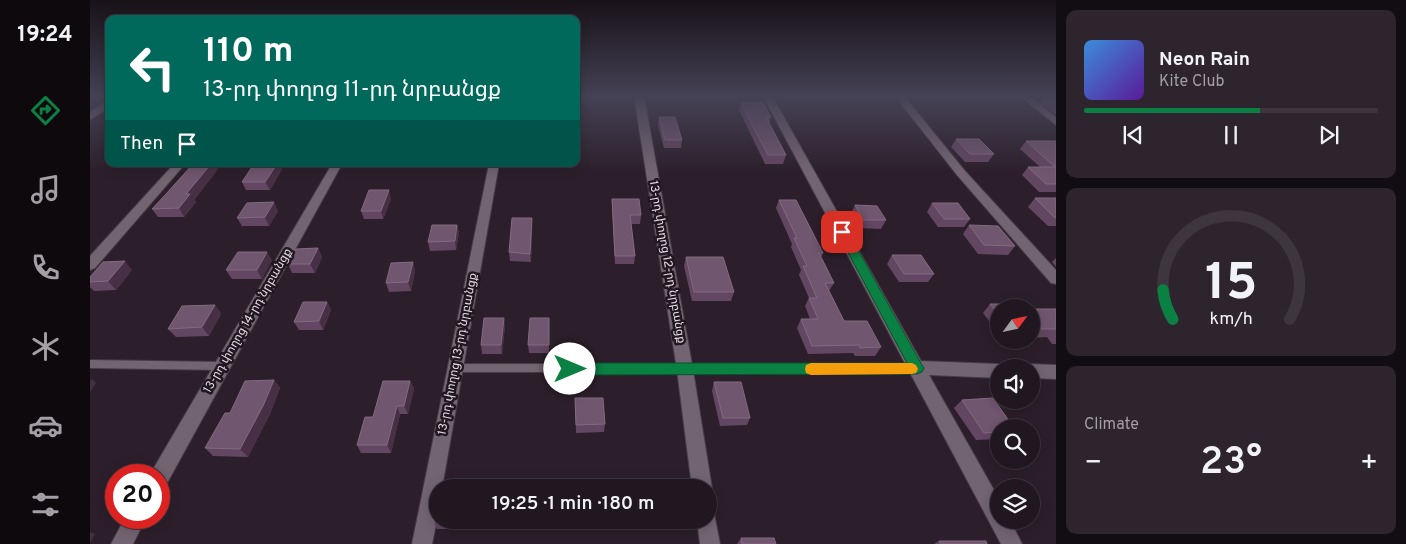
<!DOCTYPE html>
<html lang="en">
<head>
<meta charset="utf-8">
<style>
	body { margin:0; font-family:Overpass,"Noto Sans Armenian",sans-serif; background:#2d242d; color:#f1f3f6; height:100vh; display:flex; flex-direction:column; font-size:19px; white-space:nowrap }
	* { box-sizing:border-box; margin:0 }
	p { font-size:16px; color:#a29fa5 }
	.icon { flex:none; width:28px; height:28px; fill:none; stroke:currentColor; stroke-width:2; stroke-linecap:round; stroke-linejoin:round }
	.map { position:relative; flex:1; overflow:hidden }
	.details { display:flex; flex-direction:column; gap:10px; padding:10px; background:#120d12; width:350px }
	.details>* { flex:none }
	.top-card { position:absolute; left:15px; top:15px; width:475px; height:152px; border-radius:10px; box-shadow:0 2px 12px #0003,0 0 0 1px #3e363e; background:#00695c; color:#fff; overflow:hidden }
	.needle { width:32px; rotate:57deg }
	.tools { position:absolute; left:900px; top:299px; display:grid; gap:10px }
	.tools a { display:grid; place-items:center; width:50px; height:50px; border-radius:50%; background:#211720; box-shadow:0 2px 12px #0003,0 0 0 1px #3e363e; font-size:25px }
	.speed { position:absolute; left:15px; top:464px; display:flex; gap:10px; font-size:25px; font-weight:700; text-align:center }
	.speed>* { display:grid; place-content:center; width:65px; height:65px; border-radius:50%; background:#211720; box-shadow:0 2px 12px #0003,0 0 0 1px #3e363e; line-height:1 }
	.speed .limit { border:8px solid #d22; background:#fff; color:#111 }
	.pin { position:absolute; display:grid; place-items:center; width:42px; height:42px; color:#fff; margin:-21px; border-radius:10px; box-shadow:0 2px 8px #0006 }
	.me { position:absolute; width:55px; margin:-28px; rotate:90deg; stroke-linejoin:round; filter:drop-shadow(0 0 4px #0008) }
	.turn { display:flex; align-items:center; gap:18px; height:105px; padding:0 15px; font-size:22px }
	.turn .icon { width:65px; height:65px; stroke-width:2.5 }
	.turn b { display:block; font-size:35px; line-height:42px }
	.then { display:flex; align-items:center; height:48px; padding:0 15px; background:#0003; gap:10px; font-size:19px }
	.big { font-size:38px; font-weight:600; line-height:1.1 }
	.details .card { flex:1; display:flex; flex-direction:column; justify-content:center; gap:8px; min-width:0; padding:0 18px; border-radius:10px; background:#2d242d }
	.details .dial { align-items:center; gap:0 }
	.dial svg { height:130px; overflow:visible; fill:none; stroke:#3e363e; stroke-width:7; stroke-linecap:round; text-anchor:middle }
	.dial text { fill:#f1f3f6; stroke:none }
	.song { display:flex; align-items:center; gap:15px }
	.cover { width:60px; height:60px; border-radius:8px; background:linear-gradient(135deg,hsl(210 70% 55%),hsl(270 70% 35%)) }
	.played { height:5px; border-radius:2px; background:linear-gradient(90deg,#0b8043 60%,#3e363e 60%) }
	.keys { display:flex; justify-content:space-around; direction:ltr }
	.heat { display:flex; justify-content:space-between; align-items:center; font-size:28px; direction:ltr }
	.trip { position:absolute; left:339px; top:479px; width:288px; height:50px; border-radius:25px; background:#211720; box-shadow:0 2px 12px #0003,0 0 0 1px #3e363e; font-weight:600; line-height:50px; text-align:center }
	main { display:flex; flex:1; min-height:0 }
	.menu { display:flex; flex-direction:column; width:90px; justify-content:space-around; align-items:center; background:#0d090d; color:#a29fa5 }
	.menu .icon { width:35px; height:35px }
	.menu .active { color:#0b8043 }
	.menu b { font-size:22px; color:#f1f3f6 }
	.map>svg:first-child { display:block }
</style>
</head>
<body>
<main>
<nav class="menu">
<b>19:24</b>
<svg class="icon active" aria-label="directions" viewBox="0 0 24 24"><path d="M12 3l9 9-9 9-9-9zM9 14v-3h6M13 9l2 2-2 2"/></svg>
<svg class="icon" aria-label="music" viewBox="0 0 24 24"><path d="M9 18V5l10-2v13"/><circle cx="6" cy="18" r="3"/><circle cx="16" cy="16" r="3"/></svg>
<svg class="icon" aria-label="phone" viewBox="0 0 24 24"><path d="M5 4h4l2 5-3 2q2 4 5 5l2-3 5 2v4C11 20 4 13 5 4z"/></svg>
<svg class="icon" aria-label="climate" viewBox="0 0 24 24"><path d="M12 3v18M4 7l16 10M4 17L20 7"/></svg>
<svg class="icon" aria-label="car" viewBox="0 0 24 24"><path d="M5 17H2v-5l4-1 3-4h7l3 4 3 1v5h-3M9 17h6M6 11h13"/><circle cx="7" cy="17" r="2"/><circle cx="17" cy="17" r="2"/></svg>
<svg class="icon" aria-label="filters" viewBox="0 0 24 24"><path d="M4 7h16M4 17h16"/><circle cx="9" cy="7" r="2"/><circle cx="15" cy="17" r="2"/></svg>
</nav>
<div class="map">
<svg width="966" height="544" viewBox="0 0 966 544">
	<rect width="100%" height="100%" fill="#2c1f2b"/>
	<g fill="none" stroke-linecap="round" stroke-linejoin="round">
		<g stroke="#463a45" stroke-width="2">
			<path id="service" d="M0 360 132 362 135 363 136 366 135 369 132 370 0 368Z
				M365 364H826L829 365 830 368 829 371 826 372H365L362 371 361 368 362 365Z"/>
		</g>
		<g stroke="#463a45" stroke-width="2">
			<path id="minor" d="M544 96H554L603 370 622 488 618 495V488H602L587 370Z
				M673 96H682L831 361 909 364 915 366V368H909V378L839 375 909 499V520H920L932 544H911Z
				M805 96H814L875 171 966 270V284L961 283 867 175Z
				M930 96H940L966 117V125Z
				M19 99V107L0 120V112Z
				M84 164H95L5 268 0 270V256Z
				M242 164H252L76 485 69 487V475H61L62 471Z
				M399 164H409L352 488H348V515L342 544H322Z
				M941 364 966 365V379L941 378V368H935Z
				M618 510 624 513 630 544H610L607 520H618Z
				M35 518H56L43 544H21Z"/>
		</g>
		<use href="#service" fill="#736472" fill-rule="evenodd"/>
		<use href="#minor" fill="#736472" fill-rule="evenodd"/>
	</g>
	<path fill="#634662" d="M954 96H966V115L950 102Z
		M651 103 681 117 679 124 696 155 693 164H675L649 110Z
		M569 117 592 140 591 148H574L568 125Z
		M866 139 904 154 898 162H875L861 147Z
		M936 141H966V192H949L932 175 938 167H950L930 149Z
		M128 169 104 200 106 202 94 217H68L62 209Z
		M192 169 180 190H156L152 182Z
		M945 198H966V226H958L938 207Z
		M301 199 293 219H274L271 211Z
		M522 199 551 215 550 224H541L545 256 544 264H525L522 207Z
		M689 200 733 253 731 258 744 283 739 291 754 321 791 347 785 356H765L763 353 718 354 707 328 711 319H720L715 306 719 298 709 275 711 270 701 247 702 244 686 208Z
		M842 203 880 219 874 227H848L837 212Z
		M765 205 796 220 791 229 769 228 761 214Z
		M188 211 179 226H152L147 218Z
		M367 225 369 233 366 250 340 251 338 242Z
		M879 225 925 246 918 255 888 254 873 234Z
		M442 226 441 262 420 261 419 252Z
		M228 248 232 257 225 273H202L198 264Z
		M802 255 844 274 838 282H809L797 264Z
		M596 257 644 292 641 301H602L594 266Z
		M966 258V267L962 262Z
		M182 260 172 279H142L136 270Z
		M323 262 325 271 321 291 299 292 296 283Z
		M42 270 26 290 4 291 0 287V277Z
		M237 302 241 310 233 330H209L204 322Z
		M900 304 909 308V334L893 313Z
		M125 305 131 314 119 336 86 337 78 329Z
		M941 309H966V344H962L957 337 941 338Z
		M459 318V353H439L438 345Z
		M415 326 412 354H392L391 345Z
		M184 380 190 388 180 414 158 457 123 456 115 448 140 413Z
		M320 381 324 389 318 414H310L301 453H271L267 445 283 417Z
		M624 382 660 418 657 425 630 426 622 391Z
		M485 398 515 424 514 432 486 433Z
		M872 400 909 428V439L886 440 864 408Z
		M348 520H375L373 529H347L344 522Z
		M651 538 686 544H647Z
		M849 541 897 544H844Z"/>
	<path fill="#473046" d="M121 164H125L128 169 104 200 106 202 94 217 89 208 96 194Z
		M187 164H190L192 169 180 190 175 182Z
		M299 190 301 199 293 219 291 211Z
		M184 202 188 211 179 226 175 217Z
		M442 218V226L441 262 440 254Z
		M367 225 369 233 366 250 365 241Z
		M228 248 232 257 225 273 220 264Z
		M177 252 182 260 172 279 167 270Z
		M35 261 42 270 26 290 18 281Z
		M323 262 325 271 321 291 318 282Z
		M237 302 241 310 233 330 229 321Z
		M125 305 131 314 119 336 112 327Z
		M414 318 415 326 412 354 411 345Z
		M2 379 6 383 0 392V381Z
		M184 380 190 388 180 414 158 457 150 449Z
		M320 381 324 389 318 414 314 406Z
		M307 406 310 414 301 453 297 445Z
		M371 520H375L373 529 371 523Z
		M0 532 5 534 0 543Z"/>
	<path fill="#70566f" stroke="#826b81" d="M958 96H966V102Z
		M673 102 681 117H676L696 155H678L651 103Z
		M569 117H585L592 140H575Z
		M866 139H889L904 154H880Z
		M936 141H966V184H956L938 167H965Z
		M103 164H121L96 194H100L89 208 62 209 76 194Z
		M164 164H187L175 182H152Z
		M279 190H299L291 211H271Z
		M945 198H966V218H965Z
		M522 199H549L551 215H540L545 256H525Z
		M689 200H706L733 253H729L744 283H735L754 321H777L791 347 770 348 769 345 722 346 711 319H728L719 298H727L713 266H717L704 238H707Z
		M184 202 175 217 147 218 157 203Z
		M842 203H868L880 219H854Z
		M765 205 787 206 796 220H773Z
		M422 218H442L440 254 419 252Z
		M342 225H367L365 241 338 242Z
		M879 225 908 226 925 246 894 245Z
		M228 248 220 264H198L206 249Z
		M148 252H177L167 270H136Z
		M802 255H831L844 274H814Z
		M596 257H633L644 292H604Z
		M35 261 18 281 0 282V277L13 262Z
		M323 262 318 282 296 283 301 263Z
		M213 302H237L229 321 204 322Z
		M900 304H929L932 308H909V315Z
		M125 305 112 327 78 329 92 306Z
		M941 309H966V329H941Z
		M394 318H414L411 345H391Z
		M440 318H459V345H438Z
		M184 380 173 406 150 449 115 448 135 413H140L155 381Z
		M293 381H320L314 406H307L297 445H267L275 417H283Z
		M624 382H651L660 418H633Z
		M485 398H513L515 424 486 425Z
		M903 398 924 428H909V432L894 433 872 400Z
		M348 485H376V488H348Z
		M348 491V520H371V523L344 522Z
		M651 538H684L686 544H652Z
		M849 541H896L897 544H851Z"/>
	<linearGradient id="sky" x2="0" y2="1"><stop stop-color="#181118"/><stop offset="0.56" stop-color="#454255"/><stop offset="1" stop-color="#454255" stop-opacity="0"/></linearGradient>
	<rect width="966" height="172" fill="url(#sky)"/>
	<path fill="#0b8043" stroke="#07532c" d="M752 229 758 232 832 365 834 368 832 372 827 374 480 375 475 373 474 369 475 365 480 363H817L747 232Z"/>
	<path fill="#f59e0b" d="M721 363H822L826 365 828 369 826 373 822 374 721 375 716 373 715 369 716 365Z"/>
	<g text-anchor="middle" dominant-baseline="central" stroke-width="5" stroke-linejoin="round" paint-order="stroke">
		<g font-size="12" fill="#e3dae2" stroke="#221621">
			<text transform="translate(577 262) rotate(80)">13-րդ փողոց 12-րդ նրբանցք</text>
			<text transform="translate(158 321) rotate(-60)">13-րդ փողոց 14-րդ նրբանցք</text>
			<text transform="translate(368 354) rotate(-79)">13-րդ փողոց 13-րդ նրբանցք</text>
		</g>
	</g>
</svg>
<div class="tools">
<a><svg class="needle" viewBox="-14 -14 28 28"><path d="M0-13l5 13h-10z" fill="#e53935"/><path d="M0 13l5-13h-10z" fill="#a29fa5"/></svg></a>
<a><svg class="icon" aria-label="sound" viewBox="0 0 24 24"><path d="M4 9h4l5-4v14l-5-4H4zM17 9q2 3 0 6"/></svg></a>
<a><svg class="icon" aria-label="search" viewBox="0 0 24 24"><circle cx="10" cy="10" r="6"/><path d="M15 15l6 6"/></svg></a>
<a><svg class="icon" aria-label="layers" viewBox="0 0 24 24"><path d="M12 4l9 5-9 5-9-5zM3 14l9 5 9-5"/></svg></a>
</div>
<div class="speed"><div class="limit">20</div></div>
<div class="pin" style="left:752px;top:232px;background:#d93025"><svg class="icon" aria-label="arrive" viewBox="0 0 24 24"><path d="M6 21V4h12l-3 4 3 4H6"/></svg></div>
<svg class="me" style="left:480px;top:369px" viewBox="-20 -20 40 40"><circle r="19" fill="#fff"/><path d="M0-13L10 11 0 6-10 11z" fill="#0b8043"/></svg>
<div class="trip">19:25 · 1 min · 180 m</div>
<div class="top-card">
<div class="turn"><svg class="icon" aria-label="left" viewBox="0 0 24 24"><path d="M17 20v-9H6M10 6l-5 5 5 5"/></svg><div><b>110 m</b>13-րդ փողոց 11-րդ նրբանցք</div></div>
<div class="then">Then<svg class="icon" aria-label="arrive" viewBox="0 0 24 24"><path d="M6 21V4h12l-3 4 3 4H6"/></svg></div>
</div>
</div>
<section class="details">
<div class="card">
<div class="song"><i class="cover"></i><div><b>Neon Rain</b><p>Kite Club</p></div></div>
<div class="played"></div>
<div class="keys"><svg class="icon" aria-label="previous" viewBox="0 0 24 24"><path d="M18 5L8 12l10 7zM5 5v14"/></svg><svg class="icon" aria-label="pause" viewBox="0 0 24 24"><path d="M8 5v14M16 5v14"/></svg><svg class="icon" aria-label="next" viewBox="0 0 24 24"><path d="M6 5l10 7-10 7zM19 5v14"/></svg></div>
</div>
<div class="card dial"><svg viewBox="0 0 100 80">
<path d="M14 69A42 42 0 1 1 86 69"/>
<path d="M14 69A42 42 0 0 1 8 51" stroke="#0b8043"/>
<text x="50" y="56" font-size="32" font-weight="700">15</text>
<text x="50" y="72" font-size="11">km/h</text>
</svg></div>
<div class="card"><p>Climate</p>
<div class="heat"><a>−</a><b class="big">23°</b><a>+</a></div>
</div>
</section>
</main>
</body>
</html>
